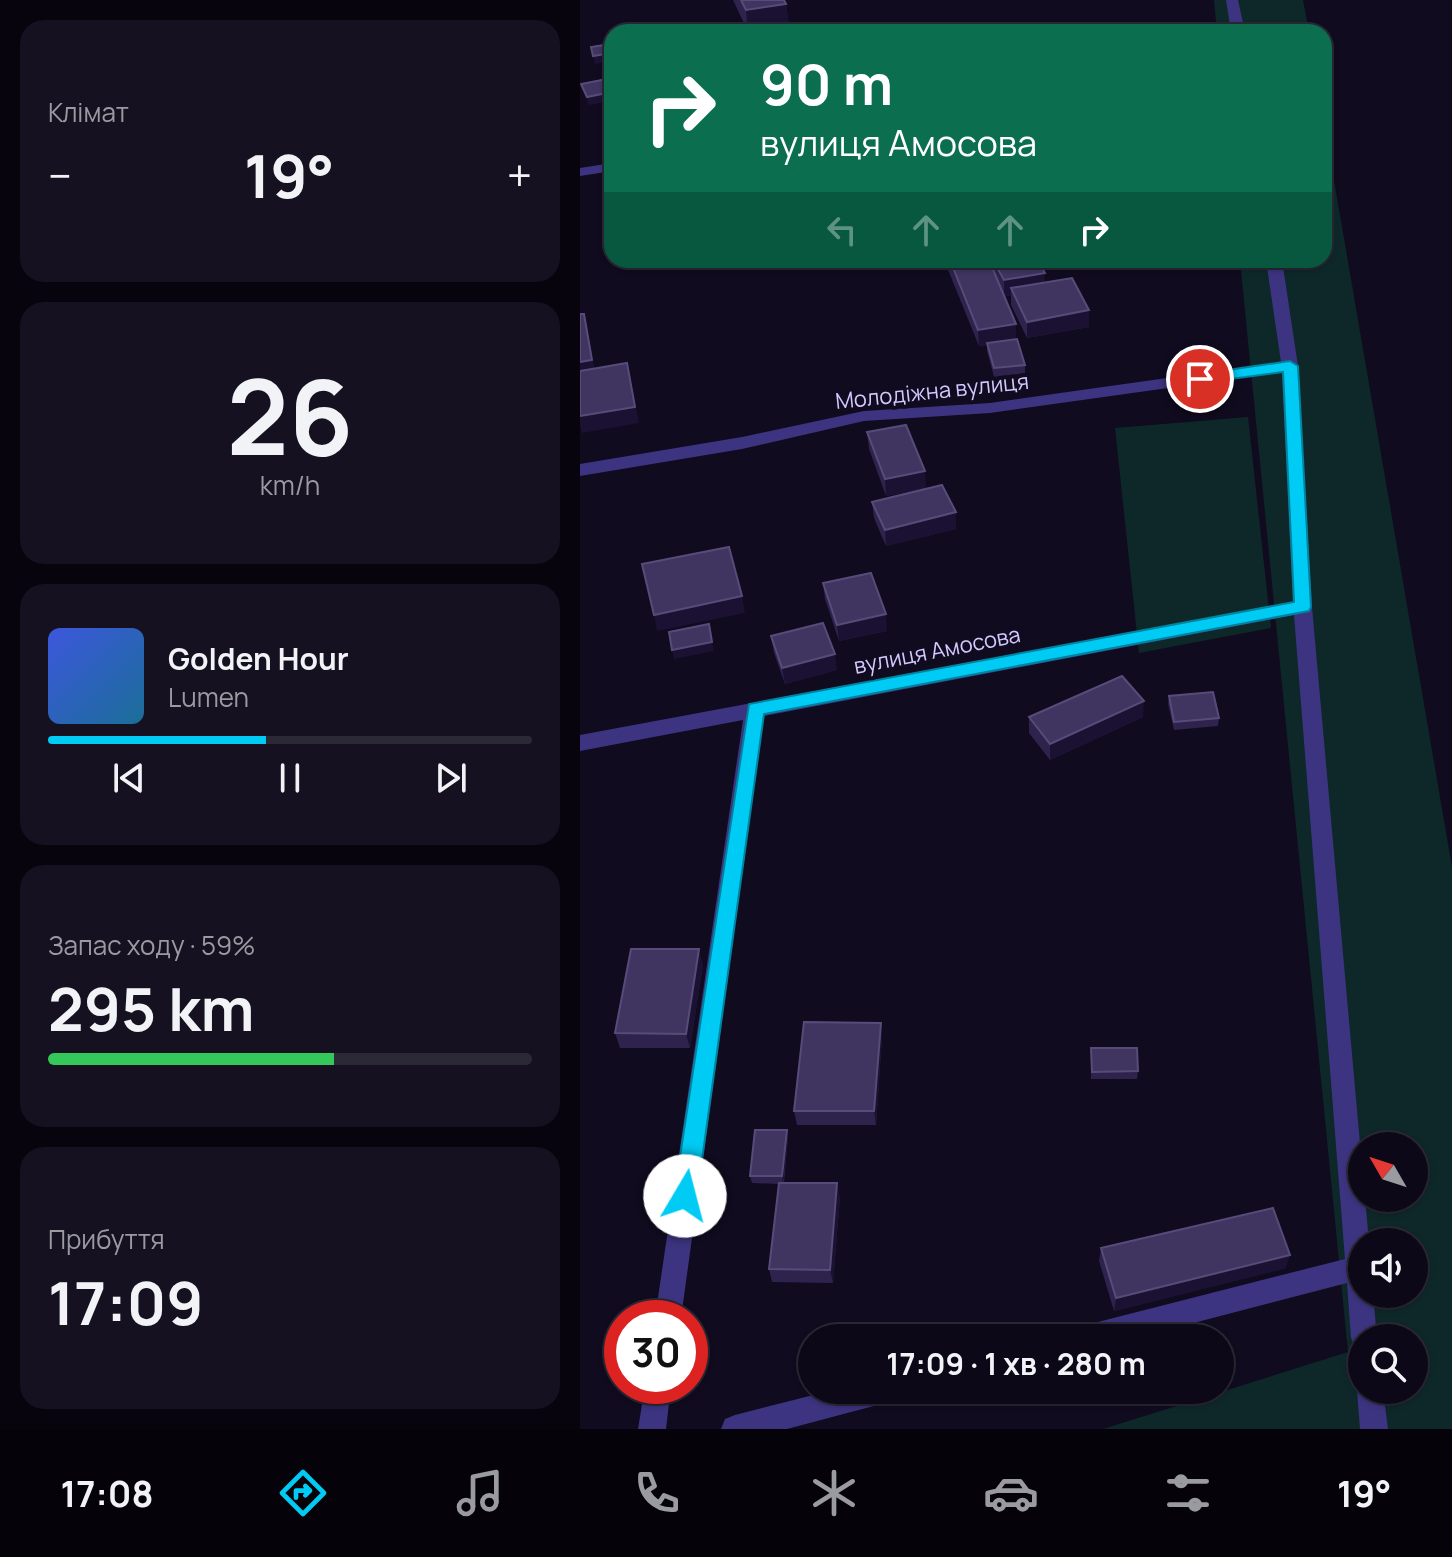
<!DOCTYPE html>
<html lang="uk">
<head>
<meta charset="utf-8">
<style>
	body { margin:0; font-family:Manrope,sans-serif; background:#151120; color:#f1f3f6; height:100vh; display:flex; flex-direction:column; font-size:30px; white-space:nowrap }
	* { box-sizing:border-box; margin:0 }
	p { font-size:26px; color:#9a9aa1 }
	.icon { flex:none; width:44px; height:44px; fill:none; stroke:currentColor; stroke-width:2; stroke-linecap:round; stroke-linejoin:round }
	.map { position:relative; flex:1; overflow:hidden }
	.side { display:flex; flex-direction:column; gap:20px; padding:20px; background:#07040d; width:580px }
	.side>* { flex:none }
	.guide { position:absolute; left:24px; top:24px; width:728px; height:244px; border-radius:24px; box-shadow:0 2px 6px #0004,0 0 0 2px #2c2936; background:#0b6e4f; color:#fff; overflow:hidden }
	.needle { width:52px; rotate:309deg }
	.controls { position:absolute; left:768px; top:1132px; display:grid; gap:16px }
	.controls a { display:grid; place-items:center; width:80px; height:80px; border-radius:50%; background:#0c0817; box-shadow:0 2px 6px #0004,0 0 0 2px #2c2936; font-size:40px }
	.speed { position:absolute; left:24px; top:1300px; display:flex; gap:16px; font-size:40px; font-weight:700; text-align:center }
	.speed>* { display:grid; place-content:center; width:104px; height:104px; border-radius:50%; background:#0c0817; box-shadow:0 2px 6px #0004,0 0 0 2px #2c2936; line-height:1 }
	.speed .limit { border:12px solid #d22; background:#fff; color:#111 }
	.pin { position:absolute; display:grid; place-items:center; width:68px; height:68px; color:#fff; margin:-34px; border:4px solid #fff; border-radius:50%; box-shadow:0 2px 8px #0007 }
	.me { position:absolute; width:88px; margin:-44px; rotate:8deg; stroke-linejoin:round; filter:drop-shadow(0 0 6px #0008) }
	.turn { display:flex; align-items:center; gap:28px; height:168px; padding:0 24px; font-size:36px }
	.turn .icon { width:104px; height:104px; stroke-width:2.5 }
	.turn b { display:block; font-size:56px; line-height:68px }
	.lanes { display:flex; align-items:center; height:76px; padding:0 24px; background:#0003; justify-content:center; gap:40px; direction:ltr }
	.lanes .off { opacity:.35 }
	.big { font-size:60px; font-weight:700; line-height:1.1 }
	.side .card { flex:1; display:flex; flex-direction:column; justify-content:center; gap:12px; min-width:0; padding:0 28px; border-radius:24px; background:#151120 }
	.side .dial { align-items:center; gap:0 }
	.dial b { font-size:104px; line-height:1 }
	.song { display:flex; align-items:center; gap:24px }
	.cover { width:96px; height:96px; border-radius:12px; background:linear-gradient(135deg,hsl(230 70% 55%),hsl(200 70% 35%)) }
	.played { height:8px; border-radius:4px; background:linear-gradient(90deg,#00cbf4 45%,#2c2936 45%) }
	.keys { display:flex; justify-content:space-around; direction:ltr }
	.heat { display:flex; justify-content:space-between; align-items:center; font-size:44px; direction:ltr }
	.charge { height:12px; border-radius:6px; background:linear-gradient(90deg,#34c759 59%,#2c2936 0) }
	.trip { position:absolute; left:218px; top:1324px; width:436px; height:80px; border-radius:40px; background:#0c0817; box-shadow:0 2px 6px #0004,0 0 0 2px #2c2936; font-weight:700; line-height:80px; text-align:center }
	.menu { display:flex; height:128px; justify-content:space-around; align-items:center; background:#050309; color:#9a9aa1 }
	.menu .icon { width:56px; height:56px }
	.menu .on { color:#00cbf4 }
	.menu b { font-size:36px; color:#f1f3f6 }
	main { display:flex; flex:1; min-height:0 }
	.map>svg:first-child { display:block }
</style>
</head>
<body>
<main>
<section class="side">
<div class="card"><p>Клімат</p>
<div class="heat"><a>−</a><b class="big">19°</b><a>+</a></div>
</div>
<div class="card dial"><b>26</b><p>km/h</p></div>
<div class="card">
<div class="song"><i class="cover"></i><div><b>Golden Hour</b><p>Lumen</p></div></div>
<div class="played"></div>
<div class="keys"><svg class="icon" aria-label="previous" viewBox="0 0 24 24"><path d="M18 5L8 12l10 7zM5 5v14"/></svg><svg class="icon" aria-label="pause" viewBox="0 0 24 24"><path d="M8 5v14M16 5v14"/></svg><svg class="icon" aria-label="next" viewBox="0 0 24 24"><path d="M6 5l10 7-10 7zM19 5v14"/></svg></div>
</div>
<div class="card"><p>Запас ходу · 59%</p><b class="big">295 km</b><div class="charge"></div></div>
<div class="card"><p>Прибуття</p><b class="big">17:09</b></div>
</section>
<div class="map">
<svg width="872" height="1429" viewBox="0 0 872 1429">
	<rect width="100%" height="100%" fill="#100b1f"/>
	<path fill="#0e2829" fill-rule="evenodd" d="M634 0H723L729 32H637Z
		M744 122 872 867V1429H523L768 1352 660 260H744ZM782 1146H834V1198H782ZM782 1242H834V1294H782ZM782 1338H834V1390H782Z
		M668 417 691 628 559 653 535 428Z"/>
	<g fill="none" stroke-linecap="round" stroke-linejoin="round">
		<path fill="#3c3480" fill-rule="evenodd" d="M646 0H658L665 32H651Z
			M32 163V171L0 176V168Z
			M686 260H702L718 366 732 607 782 1166V1198H785L789 1242H782V1294H793L797 1338H782V1350L775 1347 771 1338 767 1283 556 1338H493L497 1329 506 1325 765 1259 714 615 184 716 101 1318H75L163 720 0 751V735L713 602 702 372 410 413 284 421 162 449 0 476V464L162 437 284 411 410 403 701 362Z
			M780 1380 782 1390H803L808 1429H780L777 1390Z
			M65 1386H91L86 1429H58Z
			M253 1390H318L315 1400 305 1403 207 1429H141L145 1419 155 1415Z"/>
	</g>
	<path fill="#2e234d" d="M153 0H204L206 4 209 26 168 32Z
		M364 260H457L464 282 509 327 447 338 431 305V295L424 297 436 339 445 365V373L414 377 407 351V345L399 346Z
		M287 432 346 488 306 496 289 449Z
		M292 502 376 529 306 546 294 518Z
		M243 583 307 631 259 641 245 599Z
		M191 636 257 670 205 684 194 653Z
		M589 696 639 718 638 726 594 730 588 704Z
		M449 717H563L470 760 449 733Z
		M123 965 110 1048H40L35 1033Z
		M302 1038 296 1125H217L214 1111Z
		M511 1048 558 1071 557 1079H511Z
		M208 1137 204 1183 260 1197 253 1283 192 1282 189 1269 199 1184 172 1183 170 1176Z
		M521 1248 706 1268 534 1311 519 1261Z"/>
	<path fill="#1b1233" d="M206 4 209 26 168 32 166 10Z
		M32 53V61L15 64 13 56Z
		M32 92V101L8 105 7 97Z
		M465 273 464 289 431 288V295L424 297V280Z
		M509 310V327L447 338V322Z
		M4 314 16 376 0 379V362Z
		M436 324V340L399 346 398 330Z
		M47 363 59 423 2 433 0 424V416Z
		M345 471 346 488 306 496 305 479Z
		M376 512V529L306 546 305 530Z
		M162 596 165 613 77 631 74 615Z
		M306 614 307 631 259 641 257 625Z
		M132 642 134 651 94 659 92 650Z
		M255 654 257 670 205 684 202 668Z
		M564 701 563 717 470 760V744Z
		M119 949 123 965 110 1048 106 1034Z
		M301 1023 302 1038 296 1125 294 1111Z
		M207 1130 208 1137 203 1184 202 1176Z
		M257 1183 260 1197 253 1283 250 1270Z
		M710 1255 706 1268 534 1311 536 1298Z"/>
	<path fill="#403460" stroke="#574c79" stroke-width="2" d="M161 0H204L206 4 166 10Z
		M31 44 32 53 13 56 11 47Z
		M32 78V92L7 97 1 84Z
		M370 260H409L436 324 398 330Z
		M413 260H457L465 273 424 280Z
		M492 278 509 310 447 322 431 288Z
		M0 314H4L12 360 0 362Z
		M437 339 445 365 414 368 407 343Z
		M47 363 55 407 0 416V371Z
		M326 425 345 471 305 479 287 432Z
		M362 485 376 512 305 530 292 502Z
		M149 547 162 596 74 615 62 564Z
		M291 573 306 614 257 625 243 583Z
		M243 623 255 654 202 668 191 636Z
		M129 624 132 642 92 650 89 632Z
		M542 676 564 701 470 744 449 717Z
		M633 692 639 718 594 722 589 696Z
		M51 949H119L106 1034 35 1033Z
		M224 1022 301 1023 294 1111H214Z
		M511 1048H557L558 1071 512 1072Z
		M175 1130H207L202 1176H170Z
		M199 1183H257L250 1270 189 1269Z
		M693 1208 710 1255 536 1298 521 1248Z"/>
	<path fill="#00cbf4" stroke="#00849f" stroke-width="2" d="M710 361 718 366 731 607 729 611 184 714 117 1196 113 1204 105 1207 97 1204 94 1196 169 704 714 602 703 372 620 383 612 379 620 374Z"/>
	<g text-anchor="middle" dominant-baseline="central" stroke-width="8" stroke-linejoin="round" paint-order="stroke">
		<g font-size="22" fill="#d3c9ff" stroke="#100b1f">
			<text transform="translate(352 391) rotate(-6)">Молодіжна вулиця</text>
			<text transform="translate(357 650) rotate(-11)">вулиця Амосова</text>
		</g>
	</g>
</svg>
<div class="controls">
<a><svg class="needle" viewBox="-14 -14 28 28"><path d="M0-13l5 13h-10z" fill="#e53935"/><path d="M0 13l5-13h-10z" fill="#9a9aa1"/></svg></a>
<a><svg class="icon" aria-label="sound" viewBox="0 0 24 24"><path d="M4 9h4l5-4v14l-5-4H4zM17 9q2 3 0 6"/></svg></a>
<a><svg class="icon" aria-label="search" viewBox="0 0 24 24"><circle cx="10" cy="10" r="6"/><path d="M15 15l6 6"/></svg></a>
</div>
<div class="speed"><div class="limit">30</div></div>
<div class="pin" style="left:620px;top:379px;background:#d93025"><svg class="icon" aria-label="arrive" viewBox="0 0 24 24"><path d="M6 21V4h12l-3 4 3 4H6"/></svg></div>
<svg class="me" style="left:105px;top:1196px" viewBox="-20 -20 40 40"><circle r="19" fill="#fff"/><path d="M0-13L10 11 0 6-10 11z" fill="#00cbf4"/></svg>
<div class="trip">17:09 · 1 хв · 280 m</div>
<div class="guide">
<div class="turn"><svg class="icon" aria-label="right" viewBox="0 0 24 24"><path d="M7 20v-9h11M14 6l5 5-5 5"/></svg><div><b>90 m</b>вулиця Амосова</div></div>
<div class="lanes"><svg class="icon off" aria-label="left" viewBox="0 0 24 24"><path d="M17 20v-9H6M10 6l-5 5 5 5"/></svg><svg class="icon off" aria-label="ahead" viewBox="0 0 24 24"><path d="M12 20V5M6 11l6-6 6 6"/></svg><svg class="icon off" aria-label="ahead" viewBox="0 0 24 24"><path d="M12 20V5M6 11l6-6 6 6"/></svg><svg class="icon" aria-label="right" viewBox="0 0 24 24"><path d="M7 20v-9h11M14 6l5 5-5 5"/></svg></div>
</div>
</div>
</main>
<nav class="menu">
<b>17:08</b>
<svg class="icon on" aria-label="directions" viewBox="0 0 24 24"><path d="M12 3l9 9-9 9-9-9zM9 14v-3h6M13 9l2 2-2 2"/></svg>
<svg class="icon" aria-label="music" viewBox="0 0 24 24"><path d="M9 18V5l10-2v13"/><circle cx="6" cy="18" r="3"/><circle cx="16" cy="16" r="3"/></svg>
<svg class="icon" aria-label="phone" viewBox="0 0 24 24"><path d="M5 4h4l2 5-3 2q2 4 5 5l2-3 5 2v4C11 20 4 13 5 4z"/></svg>
<svg class="icon" aria-label="climate" viewBox="0 0 24 24"><path d="M12 3v18M4 7l16 10M4 17L20 7"/></svg>
<svg class="icon" aria-label="car" viewBox="0 0 24 24"><path d="M5 17H2v-5l4-1 3-4h7l3 4 3 1v5h-3M9 17h6M6 11h13"/><circle cx="7" cy="17" r="2"/><circle cx="17" cy="17" r="2"/></svg>
<svg class="icon" aria-label="filters" viewBox="0 0 24 24"><path d="M4 7h16M4 17h16"/><circle cx="9" cy="7" r="2"/><circle cx="15" cy="17" r="2"/></svg>
<b>19°</b>
</nav>
</body>
</html>
